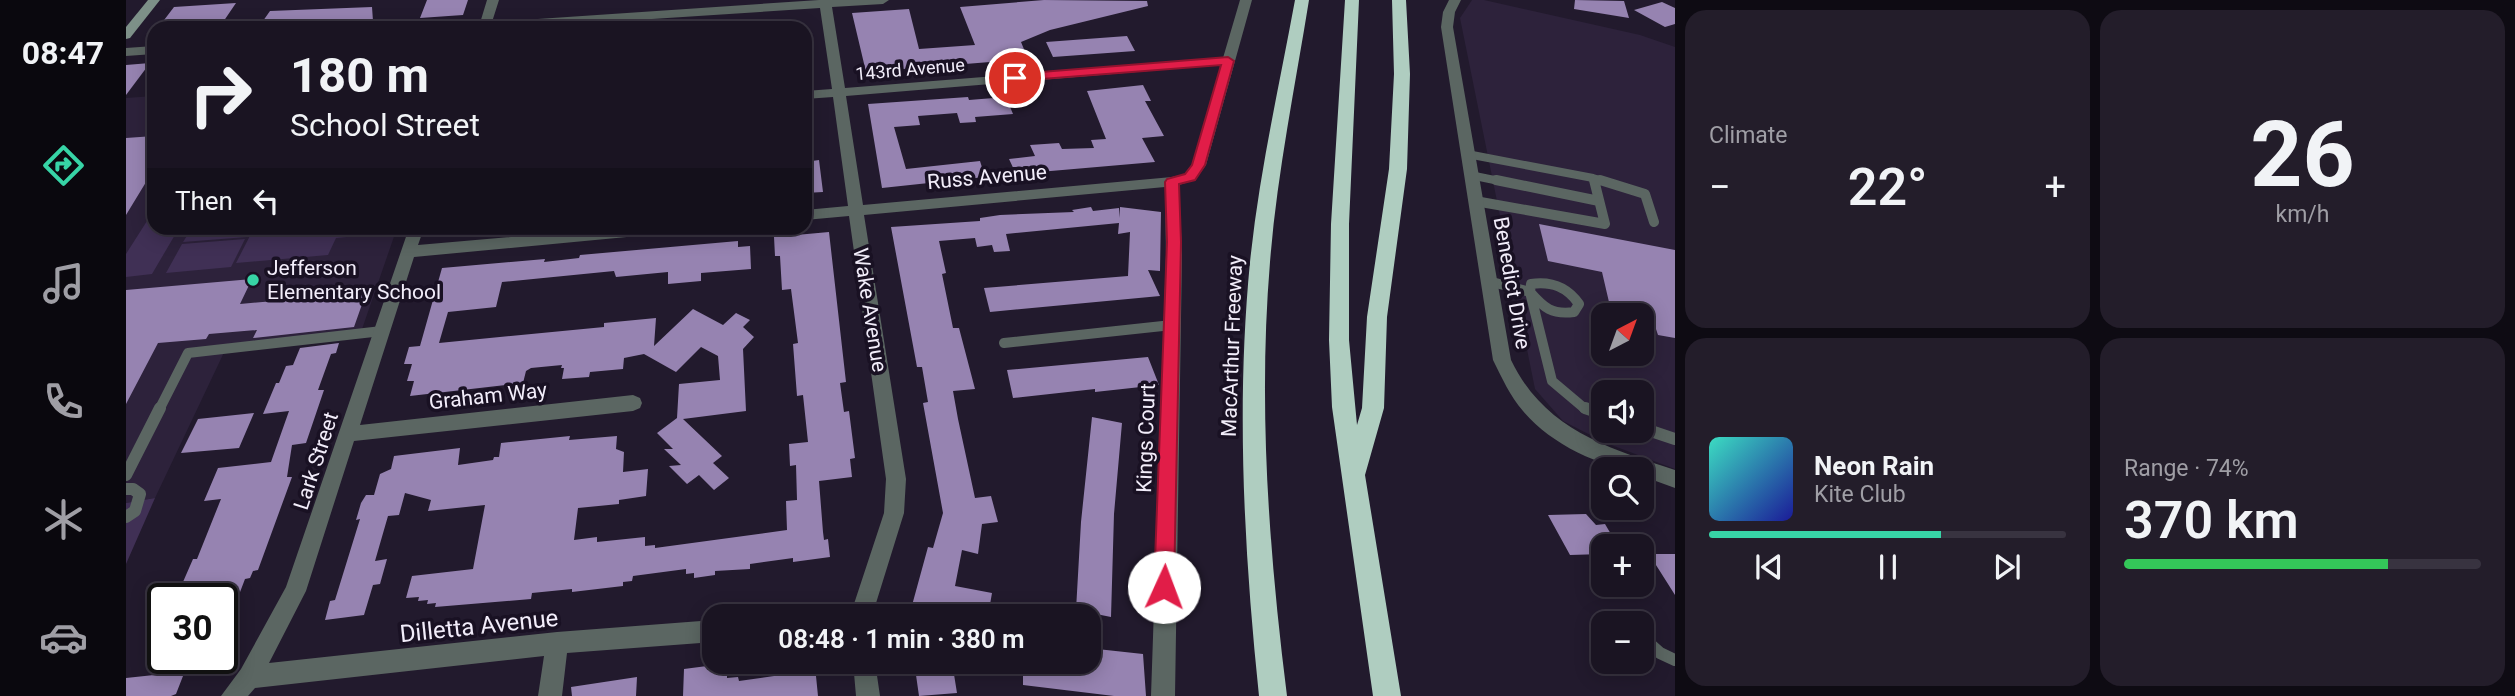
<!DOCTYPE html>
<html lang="en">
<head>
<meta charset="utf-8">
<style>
	body { margin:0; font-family:Roboto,sans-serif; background:#231d2a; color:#f1f3f6; height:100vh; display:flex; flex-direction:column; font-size:26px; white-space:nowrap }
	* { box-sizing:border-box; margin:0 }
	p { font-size:23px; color:#9f9ea5 }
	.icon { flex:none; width:38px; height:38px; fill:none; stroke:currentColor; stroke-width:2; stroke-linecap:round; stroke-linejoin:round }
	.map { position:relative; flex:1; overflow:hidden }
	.side { display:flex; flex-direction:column; gap:10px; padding:10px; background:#0e0b13; width:840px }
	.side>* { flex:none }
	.top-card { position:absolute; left:21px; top:21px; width:665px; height:214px; border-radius:21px; box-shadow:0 4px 18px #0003,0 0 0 2px #383340; background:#1a1422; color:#f1f3f6; overflow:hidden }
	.needle { width:46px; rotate:41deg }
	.buttons { position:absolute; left:1465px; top:303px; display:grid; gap:14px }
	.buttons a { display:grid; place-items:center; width:63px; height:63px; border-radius:14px; background:#1a1422; box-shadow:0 4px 18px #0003,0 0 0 2px #383340; font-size:35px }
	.speed { position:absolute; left:21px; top:583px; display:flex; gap:14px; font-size:35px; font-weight:700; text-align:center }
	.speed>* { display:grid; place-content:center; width:91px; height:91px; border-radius:50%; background:#1a1422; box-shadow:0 4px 18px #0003,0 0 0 2px #383340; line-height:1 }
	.speed .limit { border:4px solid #111; border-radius:10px; background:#fff; color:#111 }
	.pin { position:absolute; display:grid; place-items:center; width:60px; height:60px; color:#fff; margin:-30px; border:4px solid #fff; border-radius:50%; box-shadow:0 2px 7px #0007 }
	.me { position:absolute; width:77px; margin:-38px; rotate:2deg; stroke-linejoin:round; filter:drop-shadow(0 0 5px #0008) }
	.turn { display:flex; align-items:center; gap:24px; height:147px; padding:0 28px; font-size:32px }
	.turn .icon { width:91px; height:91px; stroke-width:2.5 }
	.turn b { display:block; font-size:49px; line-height:60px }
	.then { display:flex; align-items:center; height:66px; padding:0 28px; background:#0003; gap:14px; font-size:26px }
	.big { font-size:52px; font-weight:600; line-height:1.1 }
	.side .widget { flex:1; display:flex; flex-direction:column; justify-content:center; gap:10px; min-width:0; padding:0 24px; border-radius:21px; background:#231d2a }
	.side .dial { align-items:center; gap:0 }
	.dial b { font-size:91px; line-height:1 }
	.song { display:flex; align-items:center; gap:21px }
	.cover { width:84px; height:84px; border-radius:10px; background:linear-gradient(135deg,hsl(170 70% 55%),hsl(240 70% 35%)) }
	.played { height:7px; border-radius:4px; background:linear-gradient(90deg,#37d4a6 65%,#383340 65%) }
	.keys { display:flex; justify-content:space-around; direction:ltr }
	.heat { display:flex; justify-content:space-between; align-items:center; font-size:38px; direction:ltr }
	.charge { height:10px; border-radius:5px; background:linear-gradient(90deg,#34c759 74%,#383340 0) }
	.side .tiles { flex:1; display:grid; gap:10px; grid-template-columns:repeat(2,1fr) }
	.trip { position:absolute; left:576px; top:604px; width:399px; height:70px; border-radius:21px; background:#1a1422; box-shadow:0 4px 18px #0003,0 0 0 2px #383340; font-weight:600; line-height:70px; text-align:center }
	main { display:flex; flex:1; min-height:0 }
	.tabs { display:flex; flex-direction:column; width:126px; justify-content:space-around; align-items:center; background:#0a080e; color:#9f9ea5 }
	.tabs .icon { width:49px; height:49px }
	.tabs .current { color:#37d4a6 }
	.tabs b { font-size:32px; color:#f1f3f6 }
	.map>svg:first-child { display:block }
</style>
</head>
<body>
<main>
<nav class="tabs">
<b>08:47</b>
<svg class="icon current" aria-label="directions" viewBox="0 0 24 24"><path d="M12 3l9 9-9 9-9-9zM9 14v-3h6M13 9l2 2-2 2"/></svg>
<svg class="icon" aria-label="music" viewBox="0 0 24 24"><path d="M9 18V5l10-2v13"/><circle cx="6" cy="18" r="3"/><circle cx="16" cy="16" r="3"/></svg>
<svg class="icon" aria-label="phone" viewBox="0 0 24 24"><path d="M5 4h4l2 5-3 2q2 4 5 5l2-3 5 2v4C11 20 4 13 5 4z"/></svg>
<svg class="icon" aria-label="climate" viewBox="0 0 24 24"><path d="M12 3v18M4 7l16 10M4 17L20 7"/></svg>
<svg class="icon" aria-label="car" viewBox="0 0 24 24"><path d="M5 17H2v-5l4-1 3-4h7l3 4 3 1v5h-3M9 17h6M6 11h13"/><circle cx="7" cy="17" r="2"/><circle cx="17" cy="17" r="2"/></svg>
</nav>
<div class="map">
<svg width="1549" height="696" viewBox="0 0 1549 696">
	<rect width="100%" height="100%" fill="#221a2d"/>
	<path fill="#2d223b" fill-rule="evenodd" d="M1346 0H1358L1514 35 1549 47V469L1480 443 1437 421 1409 389 1334 18ZM1477 315H1516V354H1477ZM1477 392H1516V430H1477Z
		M28 96V228H271L235 332 102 344 29 498 0 503V98Z"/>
	<path fill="#403055" d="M28 220V228H53L26 274 0 277V254L21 221Z
		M66 228H126L121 237 57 242Z
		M128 228H265L264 233 210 238 202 255 110 263Z
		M119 239 105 267 40 273 56 244Z
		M29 498 0 564V503Z"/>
	<path fill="#9683b1" d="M301 0H342L337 15 294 18Z
		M918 0 1021 1 1022 6 924 30 895 42 902 59 740 72 726 13 783 9 793 49 849 45 834 7Z
		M1449 0 1498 1 1503 18 1448 9Z
		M1536 2 1549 8V24L1539 27 1508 10Z
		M110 3 93 28H32L48 7Z
		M246 7 247 21 132 28 144 11Z
		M1001 36 1009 51 927 57 920 42Z
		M24 63 0 95V65Z
		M1017 85 1025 101H1019L1038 136 1016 138 1029 162 890 174 883 159 909 156 904 145 933 143 936 149 968 148 965 140 980 139 961 91Z
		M842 97 843 100 880 97 887 114 849 117 850 122 834 123 831 113 792 116 794 125 768 127 780 169 854 161 859 177 756 188 742 104Z
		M28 136V169L0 215V138Z
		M693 160 697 192 679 193V162Z
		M965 207 967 211 993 208 994 218V207L1035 212 1034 271 1022 270 1034 296 864 312 858 288 1002 276 1004 232 992 234 993 223 880 234 884 251 868 252 866 245 851 247 849 238 813 241 820 273 816 274 827 328H833L849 389 827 391 832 419 849 498 865 496 872 522 856 524 852 554 836 550 829 586 866 593 862 616 831 610 830 614 823 613 819 616 785 609 802 547 807 548 817 513 797 403 802 402 796 367H791L765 227 854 221V218L874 215 948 212 946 210Z
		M1413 224 1549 250V338L1532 335 1529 326 1516 323V315H1486L1476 272 1422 261Z
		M703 232 720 382 714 383 718 412 723 411 729 458 724 459 726 477 693 481 697 532 698 540 702 539 704 557 667 562V558L624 564V569L589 571V575L568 578V573L560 574V569L507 576 506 581 497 582V586L446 592V589L406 593 405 599 309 607 310 603 301 604 302 600 292 601 293 597 280 598 286 576 347 569 359 505 302 511 305 500 279 493 273 515 262 516 249 561 261 559 254 584 247 585 238 615 199 620 204 601 209 600 234 519 230 520 235 503 240 495H248L254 474 265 469 268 456 334 448 332 465 367 460 368 457H373L375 443 444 436 443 440 491 436 490 449 498 452 497 472 522 469 520 496 493 500V504L452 508 448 540 471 537V542L519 537V546L529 545V548L661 530 660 501 671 500 670 465 664 466 663 444 682 442 677 395 671 396 667 344 672 343 665 289 656 290 654 256H649L648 237Z
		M612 241V247L624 246 625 269 575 273V281L542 284V272L490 277 488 271 376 282 370 307 322 312 313 343 478 327V323L530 318 528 346 567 309 597 325 610 313 624 320 617 327 628 337 617 349 620 411 557 419 596 456 587 463 603 478 588 490 573 475 561 484 543 466 555 465 538 449H547L531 433 551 418 553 384 594 380 592 356 575 347 550 372 518 354 498 358 497 369 464 372 463 377 436 379 438 368H435L436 365 405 368 400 371 397 383 284 396 288 381H281L286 364H278L283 347 294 346 316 268 419 259 418 262 453 258 454 255Z
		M126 279 114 304 240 293 228 327 127 338 131 330 83 334 80 339 32 343 0 404V290Z
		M213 343 210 353 205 354 192 390H198L180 443 166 445 161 477H166L132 570 127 571 124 578 119 579 111 600 50 598 67 559H71L95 499 78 501 92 468 145 462 163 411 137 414 150 383H153L160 366 167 365 174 348Z
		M1022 357 1033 385 969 392V389L887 398 881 370Z
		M128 413 113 448 55 453 72 419Z
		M966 417 996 423 988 514 985 617 950 610 955 522Z
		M1460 514 1470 525 1479 524 1492 546H1477V554L1444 555 1422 515Z
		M1523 554H1549V595Z
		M962 648 1017 654 1020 696H988L897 685V662H962Z
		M35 658H64L50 694 45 696H0V678L28 675Z
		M654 662H694L695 675 690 676 692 696H557L558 669 581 666V670L589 669 590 675 601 674V678L612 677 613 681 655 675Z
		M794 662H826L831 693 793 696 789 668H795Z
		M511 677 510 696H446L445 687Z"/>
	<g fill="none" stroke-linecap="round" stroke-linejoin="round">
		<path stroke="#5b6662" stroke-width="8" d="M1341 154 1467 178 1468 182
			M1344 175 1378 182
			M1467 178 1480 182"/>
		<path stroke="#5b6662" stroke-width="10" d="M1370 180 1473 201
			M1474 180 1519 194 1528 222
			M1349 201 1479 224 1468 180
			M1362 281 1404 292
			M1405 284C1426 281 1441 287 1453 304L1448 312C1426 315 1418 308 1404 292Z
			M1404 292 1426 381 1458 408 1464 410
			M878 343 1046 325
			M33 410 62 353 256 331"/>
		<path stroke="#5b6662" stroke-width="12" d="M1459 408 1477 414
			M1516 428 1549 439
			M0 475 34 408
			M0 489H7L14 494 9 511 0 517
			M1516 637 1534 653 1549 660"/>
		<path fill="#5b6662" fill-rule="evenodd" d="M361 0H373L366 22 693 0H763L757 4 706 7 719 88 1097 58 1114 0H1126L1080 165 1069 180 1053 185 1056 255 1049 696H1025L1040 255 1039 187 738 215 780 479 778 513 746 616H724L758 513 760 479 723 216 679 220V210L722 206 707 97 679 99V91L706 89 694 8 387 28H326L332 24 354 23ZM1095 65 1066 164 1059 174 1046 177 737 205 720 96Z
			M1323 0H1335L1329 12 1327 27 1385 360C1418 429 1481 448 1549 470V488L1516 476V469C1474 469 1424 443 1397 411 1384 396 1376 378 1367 360L1315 27 1317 12Z
			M28 46V54L0 56V48Z
			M283 228H298L292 245 490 228H551L543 233 288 257 234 425 507 395 514 398 516 403 514 408 507 411 228 441 180 591 143 663 431 632 588 620V642L441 653 436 696H412L418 656 129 688 122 696H95L115 669 160 587Z
			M727 662H749L754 696H730Z"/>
		<path fill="#7d9088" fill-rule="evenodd" d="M22 0H34L4 38 0 39V27Z"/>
		<path fill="#afcdc0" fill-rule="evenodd" d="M1169 0H1183C1169 87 1151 174 1144 262 1132 407 1143 552 1161 696H1133C1118 552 1110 406 1124 262 1133 174 1153 87 1169 0Z
			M1219 0H1233L1223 224V340L1231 425 1236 408 1241 317 1263 169 1268 74 1266 0H1280L1284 74 1281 169 1261 317 1258 408 1239 475 1275 696H1247L1206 407 1203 340 1205 224Z"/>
	</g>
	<path fill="#e11d48" stroke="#92132f" stroke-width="2" d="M1102 57 1108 61 1079 165 1069 180 1053 184 1055 242 1048 587 1045 593 1038 596 1031 593 1028 587 1041 242 1039 182 1041 179 1059 174 1066 165 1095 65 889 81 883 78 889 74Z"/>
	<circle fill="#37d4a6" stroke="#191123" stroke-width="2.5" cx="127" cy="280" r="7"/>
	<g text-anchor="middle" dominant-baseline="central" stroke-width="7" stroke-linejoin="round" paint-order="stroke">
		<g font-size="18" fill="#f2edfa" stroke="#191123">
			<text transform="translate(784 69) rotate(-5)">143rd Avenue</text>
		</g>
		<g font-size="21" fill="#f2edfa" stroke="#191123">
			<text transform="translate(861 177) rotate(-5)">Russ Avenue</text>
			<text transform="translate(1386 283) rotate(80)">Benedict Drive</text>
			<text transform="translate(744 310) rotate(81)">Wake Avenue</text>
			<text transform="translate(1106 346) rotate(-88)">MacArthur Freeway</text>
			<text transform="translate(362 396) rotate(-6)">Graham Way</text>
			<text transform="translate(1020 438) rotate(-88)">Kings Court</text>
			<text transform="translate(190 461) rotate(-72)">Lark Street</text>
		</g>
		<g font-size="21" fill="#f2edfa" stroke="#191123" text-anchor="start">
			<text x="141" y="268">Jefferson<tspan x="141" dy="24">Elementary School</tspan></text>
		</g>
		<g font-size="24" fill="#f2edfa" stroke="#191123">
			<text transform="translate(353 626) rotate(-6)">Dilletta Avenue</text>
		</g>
	</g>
</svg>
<div class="buttons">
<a><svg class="needle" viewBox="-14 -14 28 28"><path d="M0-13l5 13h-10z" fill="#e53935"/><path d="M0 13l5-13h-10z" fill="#9f9ea5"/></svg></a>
<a><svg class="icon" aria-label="sound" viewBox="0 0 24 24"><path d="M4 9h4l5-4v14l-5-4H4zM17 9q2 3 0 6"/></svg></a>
<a><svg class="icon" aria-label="search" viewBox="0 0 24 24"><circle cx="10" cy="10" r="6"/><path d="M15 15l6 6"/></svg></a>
<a>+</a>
<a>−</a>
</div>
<div class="speed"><div class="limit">30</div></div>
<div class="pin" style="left:889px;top:78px;background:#d93025"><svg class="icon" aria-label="arrive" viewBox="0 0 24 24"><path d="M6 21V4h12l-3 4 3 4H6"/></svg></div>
<svg class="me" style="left:1038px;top:587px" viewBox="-20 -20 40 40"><circle r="19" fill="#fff"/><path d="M0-13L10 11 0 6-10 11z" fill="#e11d48"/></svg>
<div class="trip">08:48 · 1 min · 380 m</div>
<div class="top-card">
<div class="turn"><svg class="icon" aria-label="right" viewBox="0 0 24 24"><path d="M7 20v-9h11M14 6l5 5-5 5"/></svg><div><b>180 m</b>School Street</div></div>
<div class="then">Then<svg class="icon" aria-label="left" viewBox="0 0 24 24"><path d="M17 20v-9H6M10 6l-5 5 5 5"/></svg></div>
</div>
</div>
<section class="side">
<div class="tiles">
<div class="widget"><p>Climate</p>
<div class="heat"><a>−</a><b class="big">22°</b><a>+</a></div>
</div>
<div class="widget dial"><b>26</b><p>km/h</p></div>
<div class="widget">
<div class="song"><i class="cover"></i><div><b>Neon Rain</b><p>Kite Club</p></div></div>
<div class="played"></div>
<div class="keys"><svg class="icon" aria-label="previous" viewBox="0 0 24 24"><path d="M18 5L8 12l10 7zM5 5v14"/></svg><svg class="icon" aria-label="pause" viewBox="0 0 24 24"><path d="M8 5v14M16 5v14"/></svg><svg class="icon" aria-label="next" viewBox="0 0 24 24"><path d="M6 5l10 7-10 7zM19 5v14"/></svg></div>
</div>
<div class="widget"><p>Range · 74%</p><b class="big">370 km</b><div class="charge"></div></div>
</div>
</section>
</main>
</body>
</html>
